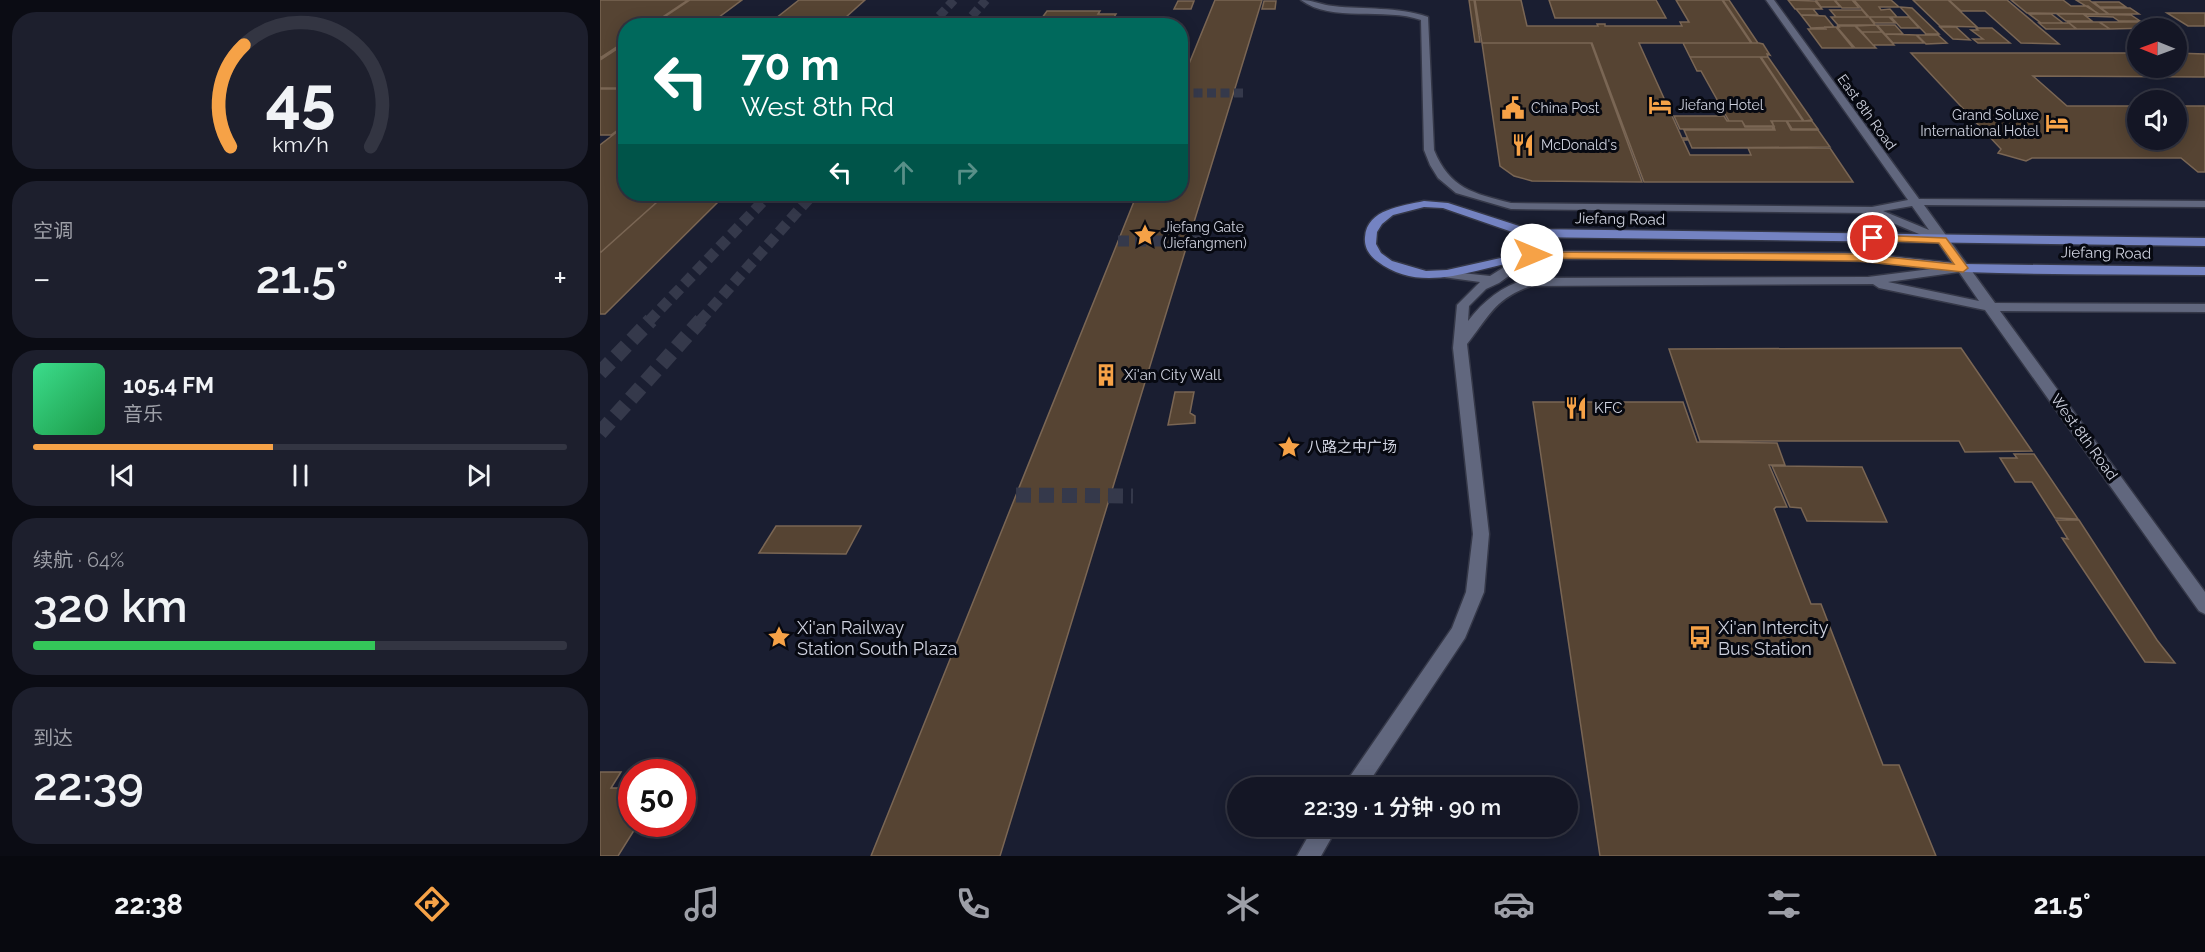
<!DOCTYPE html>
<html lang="zh">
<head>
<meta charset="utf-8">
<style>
	body { margin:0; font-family:Raleway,"Noto Sans SC",sans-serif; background:#1d1f2d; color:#f1f3f6; height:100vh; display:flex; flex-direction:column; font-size:22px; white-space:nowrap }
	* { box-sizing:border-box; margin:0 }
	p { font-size:20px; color:#9d9fa7 }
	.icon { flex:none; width:33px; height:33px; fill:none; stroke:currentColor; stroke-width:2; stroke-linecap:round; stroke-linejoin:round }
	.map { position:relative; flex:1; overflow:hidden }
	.panel { display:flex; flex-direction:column; gap:12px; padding:12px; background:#0b0c14; width:600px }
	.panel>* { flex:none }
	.guide { position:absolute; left:18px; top:18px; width:570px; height:183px; border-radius:24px; box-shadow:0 3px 15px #0003,0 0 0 2px #333542; background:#00695c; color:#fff; overflow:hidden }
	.needle { width:39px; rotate:271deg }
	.tools { position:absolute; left:1527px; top:18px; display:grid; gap:12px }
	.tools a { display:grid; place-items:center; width:60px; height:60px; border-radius:50%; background:#141625; box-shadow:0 3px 15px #0003,0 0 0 2px #333542; font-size:30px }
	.speed { position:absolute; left:18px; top:759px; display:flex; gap:12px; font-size:30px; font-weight:700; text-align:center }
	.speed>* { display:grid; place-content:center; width:78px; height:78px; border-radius:50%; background:#141625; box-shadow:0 3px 15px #0003,0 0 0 2px #333542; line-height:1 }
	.speed .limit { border:9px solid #d22; background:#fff; color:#111 }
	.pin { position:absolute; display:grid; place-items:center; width:51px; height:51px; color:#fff; margin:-26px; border:3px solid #fff; border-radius:50%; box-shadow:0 2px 6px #0007 }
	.me { position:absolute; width:66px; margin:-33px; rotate:90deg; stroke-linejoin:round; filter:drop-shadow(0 0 4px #0008) }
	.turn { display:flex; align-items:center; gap:21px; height:126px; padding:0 24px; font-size:27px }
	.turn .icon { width:78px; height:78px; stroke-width:2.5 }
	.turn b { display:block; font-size:42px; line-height:51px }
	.lanes { display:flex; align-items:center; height:57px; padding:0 24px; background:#0003; justify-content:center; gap:30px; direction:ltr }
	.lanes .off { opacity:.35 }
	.big { font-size:45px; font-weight:600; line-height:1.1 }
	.panel .tile { flex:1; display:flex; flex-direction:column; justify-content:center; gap:9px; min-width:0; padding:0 21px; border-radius:24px; background:#1d1f2d }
	.panel .dial { align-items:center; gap:0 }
	.dial svg { height:156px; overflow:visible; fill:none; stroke:#333542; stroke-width:7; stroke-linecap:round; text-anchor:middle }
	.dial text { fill:#f1f3f6; stroke:none }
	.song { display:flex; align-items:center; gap:18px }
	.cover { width:72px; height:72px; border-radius:9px; background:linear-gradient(135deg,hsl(150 70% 55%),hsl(140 70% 35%)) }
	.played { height:6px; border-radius:3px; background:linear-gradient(90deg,#f6a247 45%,#333542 45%) }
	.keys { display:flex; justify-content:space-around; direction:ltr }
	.heat { display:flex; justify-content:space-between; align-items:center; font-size:33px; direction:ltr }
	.charge { height:9px; border-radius:4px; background:linear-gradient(90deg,#34c759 64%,#333542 0) }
	.trip { position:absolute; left:627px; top:777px; width:351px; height:60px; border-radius:30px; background:#141625; box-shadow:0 3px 15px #0003,0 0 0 2px #333542; font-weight:600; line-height:60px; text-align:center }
	.dock { display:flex; height:96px; justify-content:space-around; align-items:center; background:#08090f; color:#9d9fa7 }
	.dock .icon { width:42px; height:42px }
	.dock .on { color:#f6a247 }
	.dock b { font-size:27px; color:#f1f3f6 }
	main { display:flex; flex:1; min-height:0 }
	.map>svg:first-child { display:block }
</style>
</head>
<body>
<main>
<section class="panel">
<div class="tile dial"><svg viewBox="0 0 100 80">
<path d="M14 69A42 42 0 1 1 86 69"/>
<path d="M14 69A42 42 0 0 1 21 17" stroke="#f6a247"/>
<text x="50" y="56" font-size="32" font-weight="700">45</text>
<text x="50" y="72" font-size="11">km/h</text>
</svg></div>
<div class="tile"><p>空调</p>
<div class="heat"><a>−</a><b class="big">21.5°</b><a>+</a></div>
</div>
<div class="tile">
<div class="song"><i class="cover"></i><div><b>105.4 FM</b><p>音乐</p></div></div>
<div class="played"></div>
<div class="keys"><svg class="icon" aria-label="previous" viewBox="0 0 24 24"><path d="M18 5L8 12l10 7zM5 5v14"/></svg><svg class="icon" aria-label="pause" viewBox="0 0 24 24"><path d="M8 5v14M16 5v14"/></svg><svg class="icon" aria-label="next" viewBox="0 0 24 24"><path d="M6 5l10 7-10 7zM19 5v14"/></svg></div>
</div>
<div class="tile"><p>续航 · 64%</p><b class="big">320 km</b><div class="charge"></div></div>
<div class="tile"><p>到达</p><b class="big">22:39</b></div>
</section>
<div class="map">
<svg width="1605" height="856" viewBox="0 0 1605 856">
	<rect width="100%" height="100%" fill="#1a1e31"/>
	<path fill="#564433" stroke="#7a6654" stroke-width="1.5" d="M0 0H88L49 26H26V41L0 58Z
		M90 0H142L107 26H51Z
		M199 0H265L236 26H166Z
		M615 0H662L400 856H271L537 194H580V86Z
		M869 0H874L880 42H875Z
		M875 0H921L927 26H998L997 24H1005V26H1082L1080 22H1089L1076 0H1122L1151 43H1039L1082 138H1086L1087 140H1083L1090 155H1151L1148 148H1230L1253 182H1044L992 43H882Z
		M949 0H1056L1066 18H955Z
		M1123 0H1129L1158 43H1152Z
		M1188 0 1215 1 1222 9H1195Z
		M1216 0H1234L1240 7H1221Z
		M1235 0H1252L1259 8H1242Z
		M1254 0H1291L1299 7H1279L1281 10 1290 9 1297 17H1269Z
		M1313 0H1348L1377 27 1340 26Z
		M1349 0H1407L1459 44 1421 43 1385 11H1361Z
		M1411 0H1463L1471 6H1488L1498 14 1427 13Z
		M1476 0H1489L1508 14H1499Z
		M578 1H594L591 9H574Z
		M664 1H676L675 9H662Z
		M1494 2H1519L1526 7H1500Z
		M1300 7 1312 8 1339 34H1326Z
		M1501 8H1530L1539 14H1509Z
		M1196 9H1213L1218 15H1201Z
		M1230 10H1262L1268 17H1236Z
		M447 11H500L498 14H516L509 25 436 26Z
		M1567 13H1605V26H1588Z
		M1429 14H1451L1463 23H1441Z
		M1457 14H1483L1492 21H1466Z
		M1484 14 1531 15 1540 21H1519L1513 17 1487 16Z
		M1201 15 1225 16 1234 27 1211 28Z
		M1231 17H1269L1275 25H1238Z
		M1269 17H1289L1295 23H1275Z
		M1291 17H1309L1319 28H1301Z
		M1468 22H1499L1510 29H1477Z
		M1500 22H1541L1550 28 1510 29Z
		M1439 23H1469L1476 29H1446Z
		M1276 25 1282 32H1262L1256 26Z
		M1277 25H1295L1303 34H1285Z
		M1238 26H1255L1276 48H1255L1237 27H1239Z
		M1225 27H1236L1253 48H1222L1208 29H1226Z
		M1340 27H1356L1370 40 1353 39Z
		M1376 28H1392L1410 43H1378L1373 39H1383L1371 30H1378Z
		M1262 32H1282L1294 45H1273Z
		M1285 34 1316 35 1324 43H1293Z
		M1317 35H1338L1347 43 1326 44Z
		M26 43V77L23 79H26V88H0V60Z
		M882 43H991L1042 182 932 181 914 176 900 166Z
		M1083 43H1159L1163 44 1170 55 1167 54 1168 57H1090Z
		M1311 53H1538V68H1576V53L1605 54V77L1433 76 1467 106H1538V140H1576V106H1605V172H1598L1581 158H1432L1426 161 1398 153 1401 149Z
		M1090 57H1160L1203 121H1171L1174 126H1145L1142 121H1129L1101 71H1097Z
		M1161 57H1168L1212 120 1204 121Z
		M0 89H26V124L11 135H0Z
		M1074 116H1124L1127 121H1142L1145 127H1172L1174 129H1080Z
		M1172 121H1186L1191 130H1218L1230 147 1092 148 1084 130H1175Z
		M1187 121H1212L1218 129H1192Z
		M26 125V194H66L0 253V145Z
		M57 202H118L5 314H0V253Z
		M1361 348 1432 451 1365 452 1359 441H1100L1069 349Z
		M575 392H594L590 413 595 416V423L568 425Z
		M933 402H1083L1097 442 1177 443 1185 465H1169L1187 507H1176L1174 509 1211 604H1221L1283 765H1299L1336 856H1000Z
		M1414 454H1434L1478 519 1455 518 1432 482H1415L1400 458H1417Z
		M1172 466 1262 467 1287 522 1207 521 1201 508 1190 507Z
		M1456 520H1479L1557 640 1575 663 1545 662 1462 538 1468 539Z
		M176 526H261L246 554 159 553Z
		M0 772H21L11 788H32V824H38L18 856H0Z"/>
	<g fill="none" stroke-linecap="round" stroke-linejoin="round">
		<path stroke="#35394b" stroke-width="9" stroke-dasharray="9 4.5" stroke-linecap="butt" d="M580 93H647"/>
		<path stroke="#35394b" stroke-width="11" stroke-dasharray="11 6" stroke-linecap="butt" d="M518 241H593"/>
		<path stroke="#35394b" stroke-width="15" stroke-dasharray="15 8" stroke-linecap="butt" d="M416 495 533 496"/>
		<path stroke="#35394b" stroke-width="9" stroke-dasharray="9 4.5" stroke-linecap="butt" d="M330 26 354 0
			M363 26 386 0"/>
		<path stroke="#35394b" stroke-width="11" stroke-dasharray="11 6" stroke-linecap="butt" d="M49 321 170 194
			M100 321 213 194"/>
		<path stroke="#35394b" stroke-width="15" stroke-dasharray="15 8" stroke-linecap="butt" d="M0 373 51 320
			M0 433 101 320"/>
		<g stroke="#353848" stroke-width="3">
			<path id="minor" d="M701 0C713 0 722 5 733 6 766 10 796 6 828 17L834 150C850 189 873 193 911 203L1272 207 1308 200 1166 0H1174L1319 199 1605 201V207L1324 205 1395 303 1605 304V312L1400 311 1605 592V614L1599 611 1385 310 1279 288 1273 284 931 286C894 299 889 317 867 344L889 534 884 592 865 638 765 788H742L852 628 866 592 873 534 853 348 857 305 880 282 843 277 841 274 843 271 890 276 928 252H936L938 255 899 283 886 289 869 306 868 321C885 299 906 283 933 278L1268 277 1354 266 1338 242 1269 213 911 209 856 193 838 178 830 165 824 150 821 20C785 7 731 23 701 0ZM1312 206 1329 230 1283 211ZM1359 272 1379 301 1288 282Z
				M605 237 611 241 609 244 593 245 587 241 593 237Z
				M714 826H738L721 856H697Z"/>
		</g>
		<g stroke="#353848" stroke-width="3">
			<path id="major" d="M824 201 848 203 928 229 1605 238V246L927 237 843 208 824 207 793 215 782 224 777 232 776 244 781 253 792 261 826 271 847 270 932 251 1258 253 1363 264 1605 267V275C1525 274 1444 275 1364 272 1328 270 1293 262 1257 261 1153 256 1049 259 945 259 889 258 829 301 777 261 769 255 764 247 765 237 767 209 802 206 824 201Z"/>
		</g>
		<use href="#minor" fill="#61677e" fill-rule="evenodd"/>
		<use href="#major" fill="#7483c2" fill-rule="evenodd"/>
	</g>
	<path fill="#f6a247" stroke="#a0692e" stroke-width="1.5" d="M1273 235 1346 238 1368 268 1363 272 1258 261 932 258 926 255 932 252 1258 254 1354 264 1339 243 1269 240 1268 238Z"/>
	<defs>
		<g id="hotel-bare" transform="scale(1.8)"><path d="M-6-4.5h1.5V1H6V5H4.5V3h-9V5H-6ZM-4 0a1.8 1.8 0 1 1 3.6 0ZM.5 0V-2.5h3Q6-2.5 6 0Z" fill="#f6a247" stroke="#070911" stroke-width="2.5" paint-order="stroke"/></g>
		<g id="civic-bare" transform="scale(1.8)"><path d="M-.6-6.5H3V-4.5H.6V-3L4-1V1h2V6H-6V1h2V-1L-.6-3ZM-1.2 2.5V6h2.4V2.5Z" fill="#f6a247" stroke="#070911" stroke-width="2.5" paint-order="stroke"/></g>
		<g id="restaurant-bare" transform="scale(1.8)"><path d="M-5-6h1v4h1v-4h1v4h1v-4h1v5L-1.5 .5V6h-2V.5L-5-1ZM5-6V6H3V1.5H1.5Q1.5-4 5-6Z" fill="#f6a247" stroke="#070911" stroke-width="2.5" paint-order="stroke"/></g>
		<g id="sight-bare" transform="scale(1.8)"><path d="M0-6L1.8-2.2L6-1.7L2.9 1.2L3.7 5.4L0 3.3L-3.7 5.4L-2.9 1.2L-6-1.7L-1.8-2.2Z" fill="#f6a247" stroke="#070911" stroke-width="2.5" paint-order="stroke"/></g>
		<g id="building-bare" transform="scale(1.8)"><path d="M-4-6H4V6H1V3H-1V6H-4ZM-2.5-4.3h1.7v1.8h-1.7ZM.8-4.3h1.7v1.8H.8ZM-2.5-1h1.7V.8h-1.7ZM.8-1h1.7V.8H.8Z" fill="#f6a247" stroke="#070911" stroke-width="2.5" paint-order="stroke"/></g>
		<g id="bus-bare" transform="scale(1.8)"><path d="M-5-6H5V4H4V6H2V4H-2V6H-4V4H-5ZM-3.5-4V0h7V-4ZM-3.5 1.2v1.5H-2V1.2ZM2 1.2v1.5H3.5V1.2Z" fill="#f6a247" stroke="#070911" stroke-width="2.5" paint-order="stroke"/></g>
	</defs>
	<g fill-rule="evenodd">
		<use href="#hotel-bare" x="1060" y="105"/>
		<use href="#civic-bare" x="913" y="108"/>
		<use href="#hotel-bare" x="1457" y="123"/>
		<use href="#restaurant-bare" x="923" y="145"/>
		<use href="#sight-bare" x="545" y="235"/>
		<use href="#building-bare" x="506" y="375"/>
		<use href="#restaurant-bare" x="976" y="408"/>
		<use href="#sight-bare" x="689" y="447"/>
		<use href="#sight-bare" x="179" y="637"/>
		<use href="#bus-bare" x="1100" y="637"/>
	</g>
	<g text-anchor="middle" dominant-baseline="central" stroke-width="6" stroke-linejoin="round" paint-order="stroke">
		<g font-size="14" fill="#cfd2df" stroke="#070911" text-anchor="start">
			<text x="1078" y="105">Jiefang Hotel</text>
			<text x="931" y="108">China Post</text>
			<text x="1439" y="115" text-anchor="end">Grand Soluxe<tspan x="1439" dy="16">International Hotel</tspan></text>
			<text x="941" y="145">McDonald's</text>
			<text x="563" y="227">Jiefang Gate<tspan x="563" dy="16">(Jiefangmen)</tspan></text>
		</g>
		<g font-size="14" fill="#cfd2df" stroke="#070911">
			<text transform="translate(1267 112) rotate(54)">East 8th Road</text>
		</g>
		<g font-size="15" fill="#cfd2df" stroke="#070911">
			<text transform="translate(1020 219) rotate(1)">Jiefang Road</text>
			<text transform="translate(1506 253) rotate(1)">Jiefang Road</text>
			<text transform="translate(1484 437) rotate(54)">West 8th Road</text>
		</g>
		<g font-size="15" fill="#cfd2df" stroke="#070911" text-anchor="start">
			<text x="524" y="375">Xi'an City Wall</text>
			<text x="994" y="408">KFC</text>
			<text x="707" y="447">八路之中广场</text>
		</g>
		<g font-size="18" fill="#cfd2df" stroke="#070911" text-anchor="start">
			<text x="197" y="627">Xi'an Railway<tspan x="197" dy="21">Station South Plaza</tspan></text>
			<text x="1118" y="627">Xi'an Intercity<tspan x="1118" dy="21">Bus Station</tspan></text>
		</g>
	</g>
</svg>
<div class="tools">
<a><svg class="needle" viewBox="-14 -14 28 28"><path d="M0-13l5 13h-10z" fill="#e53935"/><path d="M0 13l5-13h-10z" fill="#9d9fa7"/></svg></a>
<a><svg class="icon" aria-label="sound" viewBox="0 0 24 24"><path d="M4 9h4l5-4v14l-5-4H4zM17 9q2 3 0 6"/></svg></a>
</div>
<div class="speed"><div class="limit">50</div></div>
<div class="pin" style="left:1273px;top:238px;background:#d93025"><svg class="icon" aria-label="arrive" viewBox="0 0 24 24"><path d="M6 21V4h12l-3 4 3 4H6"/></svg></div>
<svg class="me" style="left:932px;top:255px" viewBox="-20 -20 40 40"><circle r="19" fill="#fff"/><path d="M0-13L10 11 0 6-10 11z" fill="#f6a247"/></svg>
<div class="trip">22:39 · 1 分钟 · 90 m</div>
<div class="guide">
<div class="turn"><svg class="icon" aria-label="left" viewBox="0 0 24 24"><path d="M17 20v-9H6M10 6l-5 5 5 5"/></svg><div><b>70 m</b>West 8th Rd</div></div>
<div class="lanes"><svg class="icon" aria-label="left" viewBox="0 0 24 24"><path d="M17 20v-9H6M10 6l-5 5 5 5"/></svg><svg class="icon off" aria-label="ahead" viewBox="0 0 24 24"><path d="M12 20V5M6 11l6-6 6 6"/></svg><svg class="icon off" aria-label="right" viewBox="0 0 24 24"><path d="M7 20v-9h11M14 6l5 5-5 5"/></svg></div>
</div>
</div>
</main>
<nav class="dock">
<b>22:38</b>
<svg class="icon on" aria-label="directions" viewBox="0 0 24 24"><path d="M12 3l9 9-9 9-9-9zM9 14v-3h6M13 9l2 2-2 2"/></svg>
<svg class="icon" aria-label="music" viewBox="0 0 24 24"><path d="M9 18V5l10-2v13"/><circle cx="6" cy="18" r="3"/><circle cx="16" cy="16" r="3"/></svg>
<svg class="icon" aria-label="phone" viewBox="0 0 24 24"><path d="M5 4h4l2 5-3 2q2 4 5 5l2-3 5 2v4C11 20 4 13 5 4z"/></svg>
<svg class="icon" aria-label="climate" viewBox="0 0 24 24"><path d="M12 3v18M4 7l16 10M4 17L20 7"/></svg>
<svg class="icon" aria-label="car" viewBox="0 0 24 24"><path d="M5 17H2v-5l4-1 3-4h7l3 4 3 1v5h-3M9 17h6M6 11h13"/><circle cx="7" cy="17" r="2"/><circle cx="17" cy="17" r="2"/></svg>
<svg class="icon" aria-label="filters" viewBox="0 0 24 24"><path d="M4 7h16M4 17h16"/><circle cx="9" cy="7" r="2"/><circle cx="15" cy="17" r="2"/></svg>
<b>21.5°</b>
</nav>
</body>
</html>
